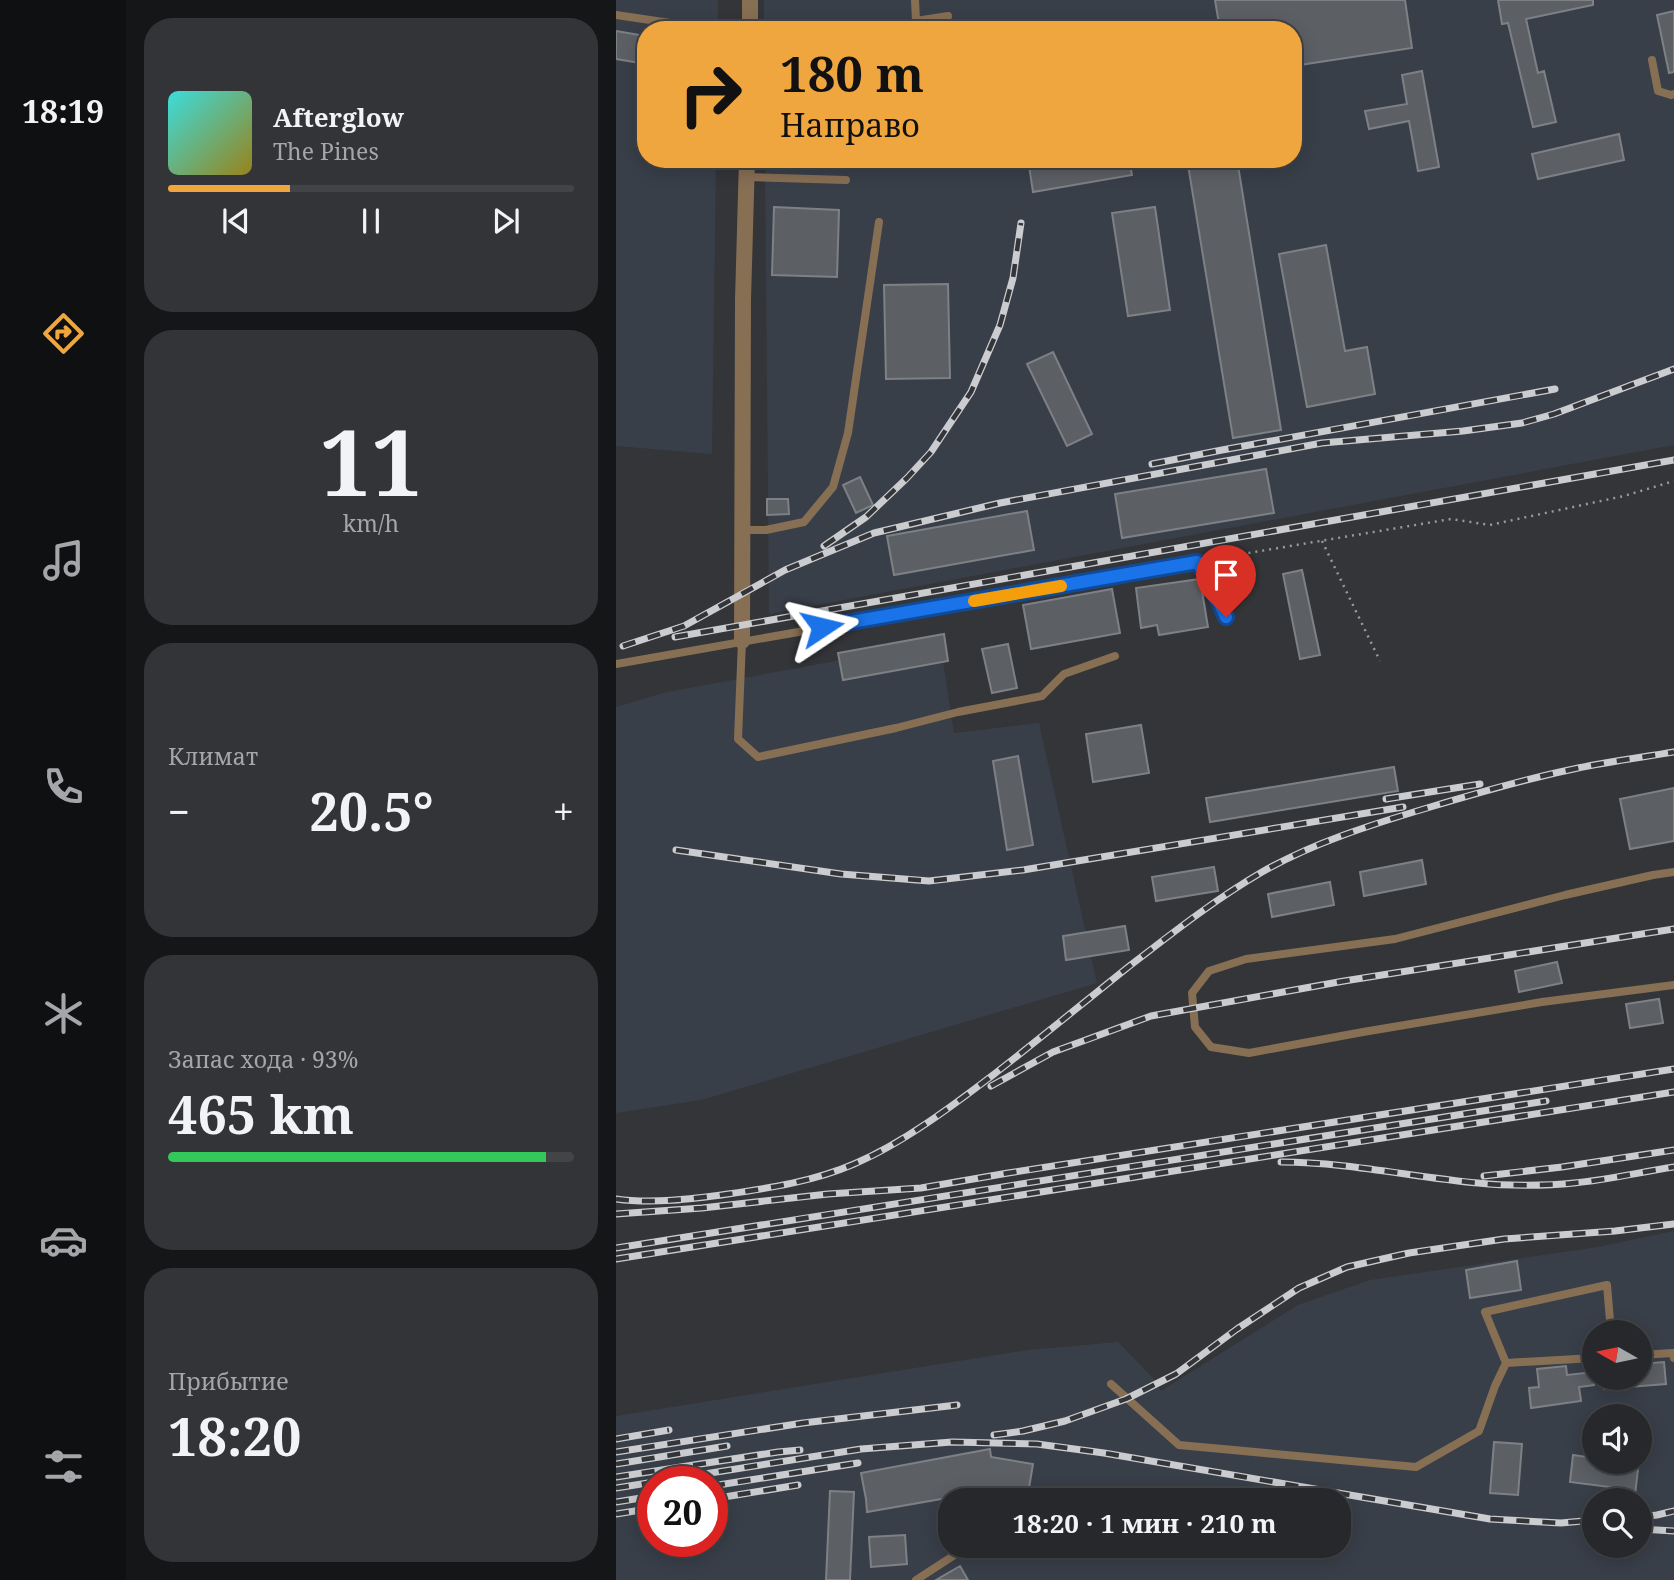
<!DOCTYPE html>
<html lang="ru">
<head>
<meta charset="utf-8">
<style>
	body { margin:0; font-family:"Noto Serif",serif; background:#323437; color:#f1f3f6; height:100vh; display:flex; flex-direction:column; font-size:26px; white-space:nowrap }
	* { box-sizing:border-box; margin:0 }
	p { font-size:23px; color:#a4a6a9 }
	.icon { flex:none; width:38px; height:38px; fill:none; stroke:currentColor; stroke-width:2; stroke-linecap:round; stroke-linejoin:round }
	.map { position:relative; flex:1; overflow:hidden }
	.side { display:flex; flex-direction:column; gap:18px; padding:18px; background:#151618; width:490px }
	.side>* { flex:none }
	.guide { position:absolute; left:21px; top:21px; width:665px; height:147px; border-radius:28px; box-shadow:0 4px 18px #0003,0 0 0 2px #424447; background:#f0a63f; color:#111; overflow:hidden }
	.needle { width:46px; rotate:279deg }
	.tools { position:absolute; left:966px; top:1320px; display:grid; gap:14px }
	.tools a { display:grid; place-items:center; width:70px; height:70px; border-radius:50%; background:#26282b; box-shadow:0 4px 18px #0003,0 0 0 2px #424447; font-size:35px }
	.speed { position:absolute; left:21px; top:1466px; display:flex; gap:14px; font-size:35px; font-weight:700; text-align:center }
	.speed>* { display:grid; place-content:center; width:91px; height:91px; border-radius:50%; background:#26282b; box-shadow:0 4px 18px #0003,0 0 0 2px #424447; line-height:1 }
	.speed .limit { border:10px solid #d22; background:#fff; color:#111 }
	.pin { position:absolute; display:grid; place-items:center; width:60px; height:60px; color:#fff; margin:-72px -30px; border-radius:50% 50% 50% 0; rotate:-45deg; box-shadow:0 0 7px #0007 }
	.pin .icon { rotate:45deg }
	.me { position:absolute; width:77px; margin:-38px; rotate:80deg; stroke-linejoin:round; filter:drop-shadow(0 0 5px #0008) }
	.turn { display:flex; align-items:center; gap:24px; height:147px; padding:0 28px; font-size:32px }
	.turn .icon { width:91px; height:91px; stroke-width:2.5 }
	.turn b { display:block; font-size:49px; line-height:60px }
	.big { font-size:52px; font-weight:700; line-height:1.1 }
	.side .widget { flex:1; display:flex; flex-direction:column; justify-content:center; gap:10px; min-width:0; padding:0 24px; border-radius:28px; background:#323437 }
	.side .dial { align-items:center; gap:0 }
	.dial b { font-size:91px; line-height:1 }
	.song { display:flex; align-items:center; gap:21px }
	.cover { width:84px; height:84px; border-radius:10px; background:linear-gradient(135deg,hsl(180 70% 55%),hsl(50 70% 35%)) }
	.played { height:7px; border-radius:4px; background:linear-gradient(90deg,#f0a63f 30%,#424447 30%) }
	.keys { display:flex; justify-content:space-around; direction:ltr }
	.heat { display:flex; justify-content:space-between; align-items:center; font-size:38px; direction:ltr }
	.charge { height:10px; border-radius:5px; background:linear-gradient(90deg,#34c759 93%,#424447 0) }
	.trip { position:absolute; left:322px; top:1488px; width:413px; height:70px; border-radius:28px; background:#26282b; box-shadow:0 4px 18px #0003,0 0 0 2px #424447; font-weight:700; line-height:70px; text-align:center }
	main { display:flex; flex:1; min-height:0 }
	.menu { display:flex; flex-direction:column; width:126px; justify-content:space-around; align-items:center; background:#0f1011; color:#a4a6a9 }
	.menu .icon { width:49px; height:49px }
	.menu .on { color:#f0a63f }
	.menu b { font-size:32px; color:#f1f3f6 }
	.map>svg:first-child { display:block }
</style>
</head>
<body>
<main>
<nav class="menu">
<b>18:19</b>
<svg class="icon on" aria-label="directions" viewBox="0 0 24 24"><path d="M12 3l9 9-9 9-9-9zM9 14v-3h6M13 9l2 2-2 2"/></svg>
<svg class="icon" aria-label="music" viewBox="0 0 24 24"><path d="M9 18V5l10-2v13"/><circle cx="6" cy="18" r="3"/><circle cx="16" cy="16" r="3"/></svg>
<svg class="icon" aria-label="phone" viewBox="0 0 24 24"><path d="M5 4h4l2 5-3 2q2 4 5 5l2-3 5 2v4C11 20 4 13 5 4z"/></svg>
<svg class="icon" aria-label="climate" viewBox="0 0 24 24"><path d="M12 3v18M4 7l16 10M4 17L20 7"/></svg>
<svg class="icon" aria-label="car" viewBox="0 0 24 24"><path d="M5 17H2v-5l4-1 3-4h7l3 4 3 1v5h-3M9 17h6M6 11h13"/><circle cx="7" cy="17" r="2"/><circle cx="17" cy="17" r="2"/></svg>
<svg class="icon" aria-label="filters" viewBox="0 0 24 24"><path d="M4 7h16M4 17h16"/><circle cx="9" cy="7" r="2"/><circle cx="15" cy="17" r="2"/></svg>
</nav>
<section class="side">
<div class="widget">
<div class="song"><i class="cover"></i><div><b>Afterglow</b><p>The Pines</p></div></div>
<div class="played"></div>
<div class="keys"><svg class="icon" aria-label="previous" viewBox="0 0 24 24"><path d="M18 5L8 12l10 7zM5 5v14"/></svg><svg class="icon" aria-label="pause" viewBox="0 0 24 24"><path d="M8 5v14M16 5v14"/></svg><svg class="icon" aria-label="next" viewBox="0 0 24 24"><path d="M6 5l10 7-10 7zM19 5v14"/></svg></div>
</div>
<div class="widget dial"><b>11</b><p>km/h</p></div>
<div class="widget"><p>Климат</p>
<div class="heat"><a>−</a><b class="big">20.5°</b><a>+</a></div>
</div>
<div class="widget"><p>Запас хода · 93%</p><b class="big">465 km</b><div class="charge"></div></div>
<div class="widget"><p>Прибытие</p><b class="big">18:20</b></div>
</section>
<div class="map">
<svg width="1058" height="1580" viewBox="0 0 1058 1580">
	<rect width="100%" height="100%" fill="#333539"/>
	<path fill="#393f49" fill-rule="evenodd" d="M0 0H102V30H30V159H100L96 454 0 446Z
		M148 0H1058V445L153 614 149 159H677V30H148Z
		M324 642 338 733 423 723 481 983 85 1100 0 1113V707L51 692Z
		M1058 1231V1580H0V1416L412 1350 502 1342 537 1378 545 1391 682 1305 754 1280 982 1247ZM978 1332H1024V1377H978ZM978 1416H1024V1461H978ZM37 1482H96V1542H37ZM334 1500H723V1545H334ZM978 1500H1024V1545H978Z"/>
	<path fill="#5c5f64" stroke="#7d8084" stroke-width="2" d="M599 0H789L796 48 677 66V30H604Z
		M882 0H977V5L910 19 922 73 928 71 940 122 917 127 892 23 886 24Z
		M1058 11V72L1053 73 1041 15Z
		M0 31 30 36V64L0 59Z
		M806 71 823 167 802 171 793 121 753 129 749 111 791 104 786 75Z
		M1003 134 1008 160 922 179 916 154Z
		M412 159H513L516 175 417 192Z
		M571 159H621L665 430 617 438Z
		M158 207 223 210 221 277 156 275Z
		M539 207 554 310 512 316 496 213Z
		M710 245 729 351 751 347 759 394 691 407 663 254Z
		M332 284 334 378 270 379 268 285Z
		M437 352 476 434 451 446 411 364Z
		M650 469 658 513 506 538 499 494Z
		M244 477 257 505 240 513 227 485Z
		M151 499H172L173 514 151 515Z
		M411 511 418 550 278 575 271 536Z
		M686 570 704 655 684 659 667 574Z
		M584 579 592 627 543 635 541 625 525 628 520 588Z
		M496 589 504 633 415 649 407 605Z
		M328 634 332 661 227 680 222 653Z
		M392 644 401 688 376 693 366 649Z
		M525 725 533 773 477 782 470 734Z
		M402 756 417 845 391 850 377 761Z
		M778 767 782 791 594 822 590 798Z
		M1058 788V841L1014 849 1004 799Z
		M806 860 810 884 748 896 744 872Z
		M598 867 602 891 540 901 536 877Z
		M714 882 718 905 656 917 652 894Z
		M509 926 513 950 450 960 447 936Z
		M941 962 946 983 903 992 899 971Z
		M1043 999 1047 1023 1014 1028 1010 1004Z
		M901 1261 905 1290 854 1298 850 1270Z
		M1048 1362 1050 1384 988 1389V1377H1024V1364Z
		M950 1366 951 1375 978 1372V1385L963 1387 965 1401 915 1408 913 1388 923 1387 921 1369Z
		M878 1442 906 1444 902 1495 874 1493Z
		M374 1449 375 1457 417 1464 411 1500H386L388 1488 251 1512 250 1499 245 1473Z
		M957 1455 978 1458V1461H1023L1019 1495 993 1492 994 1487 954 1482Z
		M214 1491 238 1492 234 1580H210Z
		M289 1535 291 1564 255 1567 253 1537Z
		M344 1566 352 1580H320Z"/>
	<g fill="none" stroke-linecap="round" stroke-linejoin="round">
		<path stroke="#989a9e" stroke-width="2.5" stroke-dasharray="2 5" stroke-linecap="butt" d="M706 541 764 661
			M591 560 835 519 874 525 1008 496 1058 481"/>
		<path stroke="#876f54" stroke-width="8" d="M299 0 300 21 332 16
			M0 15 101 30
			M134 29 170 30
			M1036 60 1042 91 1055 95 1058 94
			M131 177 230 180
			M126 530H150L188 522 217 487 232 433 263 222
			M126 641 122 739 142 757 280 728 342 712 426 696 448 674 499 656
			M0 664 581 562 592 579 609 617
			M1058 872 1037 875 949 895 779 939 630 959 593 971 576 993 579 1027 595 1047 633 1053 747 1032 926 1002 1058 985
			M1024 1355 1057 1353 1058 1358
			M890 1363 869 1312 991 1285 995 1332
			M495 1384 563 1445 800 1467 863 1431 879 1386 890 1363 978 1358
			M300 1580 354 1545"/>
		<path stroke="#876f54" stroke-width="16" d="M134 0V30
			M126 641 127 300 131 159"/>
		<g stroke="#cacccf" stroke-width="7">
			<path id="rail" d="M536 464 606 450 939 389
				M208 546 250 517 291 478 315 452 355 392 384 325 397 278 405 223
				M59 637 1058 460
				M7 646 68 626 169 570 258 533 384 503 706 443 847 431 906 423 938 414 1058 369
				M770 799 864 784
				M60 850 225 874 313 881 407 870 787 807
				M375 1086 437 1052 535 1016 728 981 1058 929
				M665 1162C731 1162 796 1177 862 1183 889 1186 930 1186 958 1183 991 1180 1025 1172 1058 1167
				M868 1176 946 1167 1058 1150
				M0 1199C36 1204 76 1199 112 1194 154 1188 199 1181 238 1164 287 1143 335 1107 377 1075 422 1040 466 1004 511 968 555 934 598 900 646 872 697 843 754 825 811 808 858 794 905 780 953 770 988 762 1023 758 1058 752
				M0 1214 86 1208 212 1194 305 1188 392 1173 1058 1069
				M0 1248 930 1101
				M0 1259 1058 1092
				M378 1435 407 1431 449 1421 510 1399 560 1374 621 1329 683 1288 731 1267 793 1253 888 1239 999 1231 1058 1224
				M0 1439 53 1430
				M0 1452 187 1423 341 1405
				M0 1464 111 1446
				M0 1477 162 1452 184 1450
				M96 1486 242 1463
				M0 1488 245 1449 336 1442 421 1444 488 1453 874 1519 945 1523 978 1520
				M96 1499 182 1485
				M0 1502 37 1496
				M0 1514 37 1508
				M1024 1517 1041 1515 1058 1511
				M1024 1529 1058 1531"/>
		</g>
		<use href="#rail" stroke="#333539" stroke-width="4.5" stroke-dasharray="13" stroke-linecap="butt"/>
	</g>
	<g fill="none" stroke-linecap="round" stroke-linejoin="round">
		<g stroke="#114b97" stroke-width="18">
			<path id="route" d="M206 627 581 562 592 579 610 617"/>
		</g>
		<use href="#route" stroke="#1a73e8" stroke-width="12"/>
		<path stroke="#f59e0b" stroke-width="12" d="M358 601 445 586"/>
	</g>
</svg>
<div class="tools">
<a><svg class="needle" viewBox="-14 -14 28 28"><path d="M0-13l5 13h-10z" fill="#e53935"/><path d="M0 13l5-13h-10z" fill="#a4a6a9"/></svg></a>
<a><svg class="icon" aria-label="sound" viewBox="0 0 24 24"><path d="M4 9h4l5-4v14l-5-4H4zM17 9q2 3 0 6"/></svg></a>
<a><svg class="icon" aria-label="search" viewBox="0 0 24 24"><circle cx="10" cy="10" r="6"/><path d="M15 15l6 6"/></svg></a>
</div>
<div class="speed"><div class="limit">20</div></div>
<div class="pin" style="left:610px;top:617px;background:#d93025"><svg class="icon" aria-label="arrive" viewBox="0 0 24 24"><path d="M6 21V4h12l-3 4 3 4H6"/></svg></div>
<svg class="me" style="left:206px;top:627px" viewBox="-20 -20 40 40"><path d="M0-17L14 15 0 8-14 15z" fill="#1a73e8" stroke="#fff" stroke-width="4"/></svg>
<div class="trip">18:20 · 1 мин · 210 m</div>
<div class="guide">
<div class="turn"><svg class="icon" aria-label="right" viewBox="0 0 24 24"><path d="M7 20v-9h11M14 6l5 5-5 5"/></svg><div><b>180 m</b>Направо</div></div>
</div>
</div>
</main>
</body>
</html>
